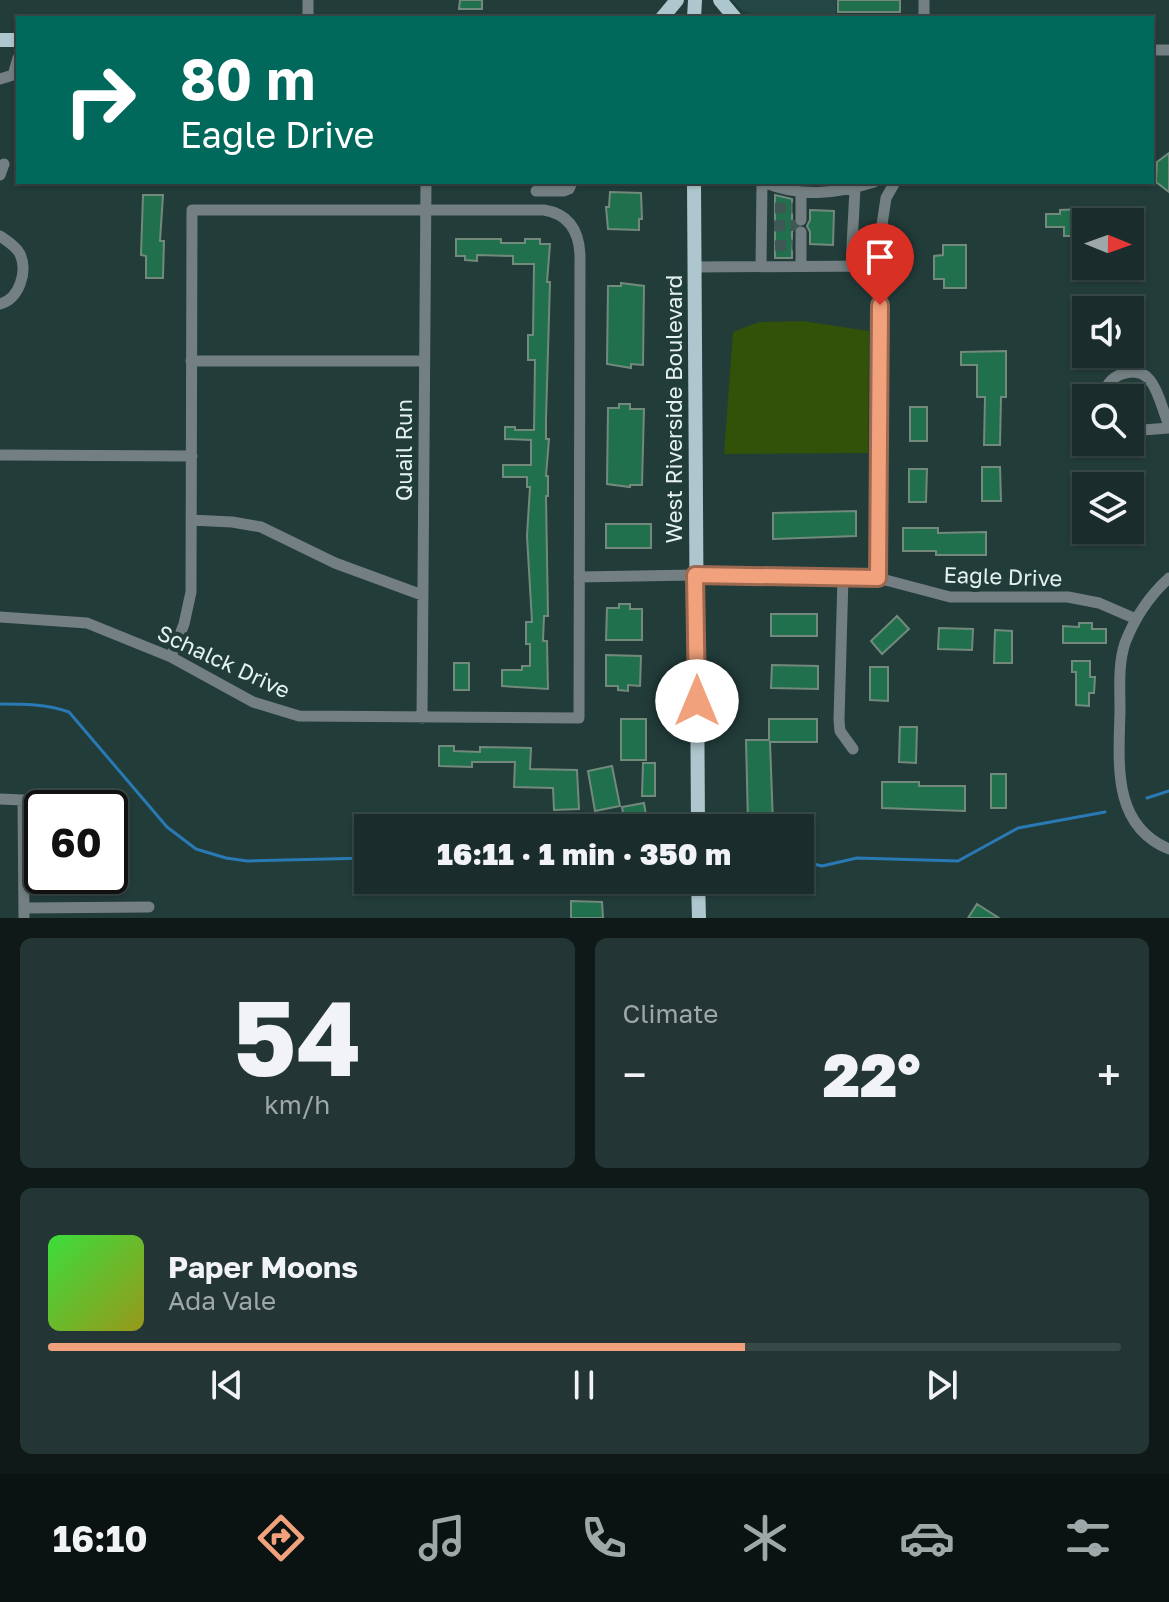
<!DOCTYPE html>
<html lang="en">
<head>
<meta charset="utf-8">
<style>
	body { margin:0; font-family:"Golos Text",sans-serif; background:#233534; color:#f1f3f6; height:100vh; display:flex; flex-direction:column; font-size:30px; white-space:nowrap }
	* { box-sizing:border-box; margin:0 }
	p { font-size:26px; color:#9fa8a9 }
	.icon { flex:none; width:44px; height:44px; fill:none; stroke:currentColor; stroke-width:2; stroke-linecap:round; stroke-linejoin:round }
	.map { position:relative; height:918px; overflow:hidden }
	.panel { display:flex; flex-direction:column; gap:20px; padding:20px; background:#0e1918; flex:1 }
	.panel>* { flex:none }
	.banner { position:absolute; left:16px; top:16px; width:1138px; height:168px; border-radius:0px; box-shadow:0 2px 6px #0004,0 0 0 2px #384948; background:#00695c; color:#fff; overflow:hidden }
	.needle { width:52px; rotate:91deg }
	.controls { position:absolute; left:1072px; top:208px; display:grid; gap:16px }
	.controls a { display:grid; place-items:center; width:72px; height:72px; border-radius:0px; background:#1a2d2c; box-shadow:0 2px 6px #0004,0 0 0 2px #384948; font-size:40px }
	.speed { position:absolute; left:24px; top:790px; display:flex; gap:16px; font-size:40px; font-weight:700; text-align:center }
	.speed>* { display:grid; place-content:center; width:104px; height:104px; border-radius:50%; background:#1a2d2c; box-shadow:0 2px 6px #0004,0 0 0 2px #384948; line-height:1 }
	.speed .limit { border:4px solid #111; border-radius:12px; background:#fff; color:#111 }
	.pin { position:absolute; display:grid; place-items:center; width:68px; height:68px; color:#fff; margin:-82px -34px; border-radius:50% 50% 50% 0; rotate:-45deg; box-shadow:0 0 8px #0007 }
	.pin .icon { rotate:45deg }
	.me { position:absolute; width:88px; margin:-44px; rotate:0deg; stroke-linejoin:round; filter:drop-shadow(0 0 6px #0008) }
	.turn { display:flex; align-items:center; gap:28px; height:168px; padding:0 32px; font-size:36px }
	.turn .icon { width:104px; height:104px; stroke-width:2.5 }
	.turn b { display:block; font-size:56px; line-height:68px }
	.big { font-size:60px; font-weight:800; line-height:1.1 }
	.panel .card { flex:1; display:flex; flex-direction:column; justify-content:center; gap:12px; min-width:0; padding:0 28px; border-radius:12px; background:#233534 }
	.panel .dial { align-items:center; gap:0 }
	.dial b { font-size:104px; line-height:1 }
	.song { display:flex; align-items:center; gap:24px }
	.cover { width:96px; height:96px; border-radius:12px; background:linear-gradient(135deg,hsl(120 70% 55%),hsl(60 70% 35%)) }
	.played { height:8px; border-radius:4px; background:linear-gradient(90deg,#f1a17b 65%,#384948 65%) }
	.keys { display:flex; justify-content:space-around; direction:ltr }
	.heat { display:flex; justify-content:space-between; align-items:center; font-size:44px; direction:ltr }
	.panel .tiles { flex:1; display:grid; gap:20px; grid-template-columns:1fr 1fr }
	.card:last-child { grid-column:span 2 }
	.trip { position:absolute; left:354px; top:814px; width:460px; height:80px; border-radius:0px; background:#1a2d2c; box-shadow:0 2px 6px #0004,0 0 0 2px #384948; font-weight:800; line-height:80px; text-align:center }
	.tab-bar { display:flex; height:128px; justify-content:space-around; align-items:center; background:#0a1212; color:#9fa8a9 }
	.tab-bar .icon { width:56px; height:56px }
	.tab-bar .on { color:#f1a17b }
	.tab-bar b { font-size:36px; color:#f1f3f6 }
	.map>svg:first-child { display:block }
</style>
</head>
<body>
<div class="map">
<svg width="1169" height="918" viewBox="0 0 1169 918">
	<rect width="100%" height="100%" fill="#223c3a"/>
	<path fill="#224744" d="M732 0H836V18H762L742 10Z"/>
	<path fill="#325109" d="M803 321 869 331 868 453 724 454 733 332 759 322Z"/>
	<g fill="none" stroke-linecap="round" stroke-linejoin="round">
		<path stroke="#2979b4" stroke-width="3" d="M0 704C24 704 46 704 69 712L167 827 196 849 226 858 247 861 368 858
			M1147 798 1169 791
			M800 861 822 866 857 858 958 861 1018 828 1105 812"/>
	</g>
	<path fill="#21704d" stroke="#72897c" stroke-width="2" d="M460 0H482V9H459Z
		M838 0H900V12H838Z
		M1169 153V192L1156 182 1157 162Z
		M610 192 641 193 642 219H639V230L608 229 606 207H609Z
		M143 195H163L160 241H164L163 278H146V256L141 255Z
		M775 195 792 199V220L795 226 792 232V258H775Z
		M1081 209V212H1086V227H1076V236H1064V227H1046V214H1060V210Z
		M810 210 834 211 833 245 810 244V232L807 226 810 220Z
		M456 239H501V243H525V239H540V244H550L547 282H550L546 419V439H549L546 476H548V496H546L548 616H544L543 641H547L548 689 502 686V670H522V666H530V644H526V622H532L527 536 530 487H527V477H503V465H531V440L505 439V427H515V430H534L535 360H528V335H533L534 264H513V256L477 255V261L465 260V256H456Z
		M943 245H966V288H944V279H934V256L943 255Z
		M621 283 644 286 643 365 631 364V368L607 364 608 286H621Z
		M1006 351V397H1001L1000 445H984L985 397H977V365H961V352Z
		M619 404H630V409H644L642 485H630V487L607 484 608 408H619Z
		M910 407H927V441H910Z
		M982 467H1000L1001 501H982Z
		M909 469H927L926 502H909Z
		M856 511V536L773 539V513Z
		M606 524H651V548H606Z
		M903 528H938V533L986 532V555H936V551H903Z
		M619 604H630V609H642V640H606L607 608H619Z
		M771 614H817V636H771Z
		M897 616 909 629 882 654 871 641Z
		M1079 623H1092V629H1106V643H1063V626L1079 627Z
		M939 628 973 629 972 650 938 649Z
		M995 630 1012 631V663H994Z
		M606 655 641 656 640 686 628 685V691L618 690V686H606Z
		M1072 661H1090V677H1095L1094 693H1089V706L1076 705V672H1072Z
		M454 663H469V690H454Z
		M772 665 818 666V689L771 688Z
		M870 667H888V701L870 700Z
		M621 719H646V760H621Z
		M769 719H817V742H770L773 824 748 823 746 740H769Z
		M900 727H917L916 763 899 762Z
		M439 746H454V751L480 752V747L531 748 530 769 577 770 579 809 554 810 553 788 514 787 515 762H472V767L439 766Z
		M643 763H655V796H642Z
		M612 766 620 806 595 811 588 771Z
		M991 774H1006V808H991Z
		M882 782H919V786H965V811L882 808Z
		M644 803 646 815 624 819 622 807Z
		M571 901 602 902 603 918H571Z
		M977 904 999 918H968Z"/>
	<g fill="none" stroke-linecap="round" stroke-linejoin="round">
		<path stroke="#3f5755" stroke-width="11" stroke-dasharray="11 5.5" stroke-linecap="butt" d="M775 208H793
			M774 226 801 225
			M775 246 793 245"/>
		<path stroke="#737f82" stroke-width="11" d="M308 18V0
			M924 18V0
			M1152 50H1169
			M0 79 13 75 18 58
			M0 175 4 164
			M763 182C801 198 836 194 874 182
			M536 191H564L569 189 572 182
			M801 220V192
			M801 232V266
			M0 236C7 241 16 246 20 254 28 272 19 299 0 304
			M851 266 855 188
			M694 267 880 266
			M761 267 762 182
			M191 361H423
			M1102 398C1106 386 1110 378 1122 374 1156 362 1159 404 1169 425
			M1130 431 1169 428
			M2 455 192 456
			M191 520 232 522 261 527 335 563 422 595
			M579 577 695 575 878 578 950 597H1068L1099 603 1136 619
			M843 577 839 720 840 731 853 749
			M878 578 880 238 886 198 895 182
			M1169 578C1148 597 1135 617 1125 643 1118 664 1120 688 1120 710 1119 762 1111 825 1169 849
			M0 617 87 623 171 657 253 702 299 716 579 718 580 255C579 231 569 214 544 210H192L191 592 184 624 171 657
			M422 718 426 182
			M0 799 23 800 24 918
			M24 908 149 907"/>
		<path stroke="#aec6cd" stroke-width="14" d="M720 0 735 18
			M662 18 677 0
			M694 18 695 0
			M0 40H18
			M694 182 698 828
			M698 880 699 918"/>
	</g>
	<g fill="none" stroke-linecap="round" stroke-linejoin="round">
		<g stroke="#9d6950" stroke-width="20">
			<path id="route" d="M697 701 695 575 878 578 880 305"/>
		</g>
		<use href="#route" stroke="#f1a17b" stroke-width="14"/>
	</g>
	<g text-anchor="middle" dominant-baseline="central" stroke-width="8" stroke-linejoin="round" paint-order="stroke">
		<g font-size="22" fill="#e4f3f1" stroke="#223c3a">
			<text transform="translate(673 409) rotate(-90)">West Riverside Boulevard</text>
			<text transform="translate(403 450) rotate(-90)">Quail Run</text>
			<text transform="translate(1003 576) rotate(2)">Eagle Drive</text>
			<text transform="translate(224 661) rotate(25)">Schalck Drive</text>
		</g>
	</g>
</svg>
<div class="controls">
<a><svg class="needle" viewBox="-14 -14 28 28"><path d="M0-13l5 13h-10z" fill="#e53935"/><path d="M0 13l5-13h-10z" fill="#9fa8a9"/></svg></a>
<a><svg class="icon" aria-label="sound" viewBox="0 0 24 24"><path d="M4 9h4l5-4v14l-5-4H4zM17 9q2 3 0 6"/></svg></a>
<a><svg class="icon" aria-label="search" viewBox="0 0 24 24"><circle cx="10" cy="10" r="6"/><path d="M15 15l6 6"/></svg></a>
<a><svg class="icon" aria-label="layers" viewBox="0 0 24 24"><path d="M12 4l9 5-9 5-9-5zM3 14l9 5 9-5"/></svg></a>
</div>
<div class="speed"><div class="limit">60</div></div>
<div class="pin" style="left:880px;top:305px;background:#d93025"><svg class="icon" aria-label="arrive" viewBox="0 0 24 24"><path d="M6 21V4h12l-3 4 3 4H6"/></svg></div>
<svg class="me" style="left:697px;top:701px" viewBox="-20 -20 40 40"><circle r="19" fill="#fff"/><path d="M0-13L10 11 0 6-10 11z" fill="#f1a17b"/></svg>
<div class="trip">16:11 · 1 min · 350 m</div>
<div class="banner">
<div class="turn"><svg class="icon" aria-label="right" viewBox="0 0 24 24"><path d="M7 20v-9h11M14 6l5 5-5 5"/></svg><div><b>80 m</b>Eagle Drive</div></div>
</div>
</div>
<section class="panel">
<div class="tiles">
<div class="card dial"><b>54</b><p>km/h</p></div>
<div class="card"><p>Climate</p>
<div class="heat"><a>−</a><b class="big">22°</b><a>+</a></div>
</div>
<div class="card">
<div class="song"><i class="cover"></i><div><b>Paper Moons</b><p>Ada Vale</p></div></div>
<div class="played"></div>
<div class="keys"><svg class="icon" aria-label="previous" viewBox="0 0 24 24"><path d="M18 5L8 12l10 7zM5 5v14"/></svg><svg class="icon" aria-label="pause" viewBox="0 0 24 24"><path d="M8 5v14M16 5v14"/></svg><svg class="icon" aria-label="next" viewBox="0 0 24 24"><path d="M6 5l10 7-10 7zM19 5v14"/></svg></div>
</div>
</div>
</section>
<nav class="tab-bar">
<b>16:10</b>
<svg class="icon on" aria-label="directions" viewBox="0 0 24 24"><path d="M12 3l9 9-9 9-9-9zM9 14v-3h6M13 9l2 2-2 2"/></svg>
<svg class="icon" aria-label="music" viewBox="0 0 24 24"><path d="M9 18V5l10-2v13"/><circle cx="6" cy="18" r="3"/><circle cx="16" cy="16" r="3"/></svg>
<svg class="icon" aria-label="phone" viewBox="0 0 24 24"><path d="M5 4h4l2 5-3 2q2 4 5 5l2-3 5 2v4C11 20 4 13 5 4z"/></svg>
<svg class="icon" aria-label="climate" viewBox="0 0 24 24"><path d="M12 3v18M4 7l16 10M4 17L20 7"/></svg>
<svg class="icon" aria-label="car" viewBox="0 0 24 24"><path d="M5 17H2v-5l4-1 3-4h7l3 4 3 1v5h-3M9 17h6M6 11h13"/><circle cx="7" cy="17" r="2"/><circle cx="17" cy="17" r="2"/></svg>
<svg class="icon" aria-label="filters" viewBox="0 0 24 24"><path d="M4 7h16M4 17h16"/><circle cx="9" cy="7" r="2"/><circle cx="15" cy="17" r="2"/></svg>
</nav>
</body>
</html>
